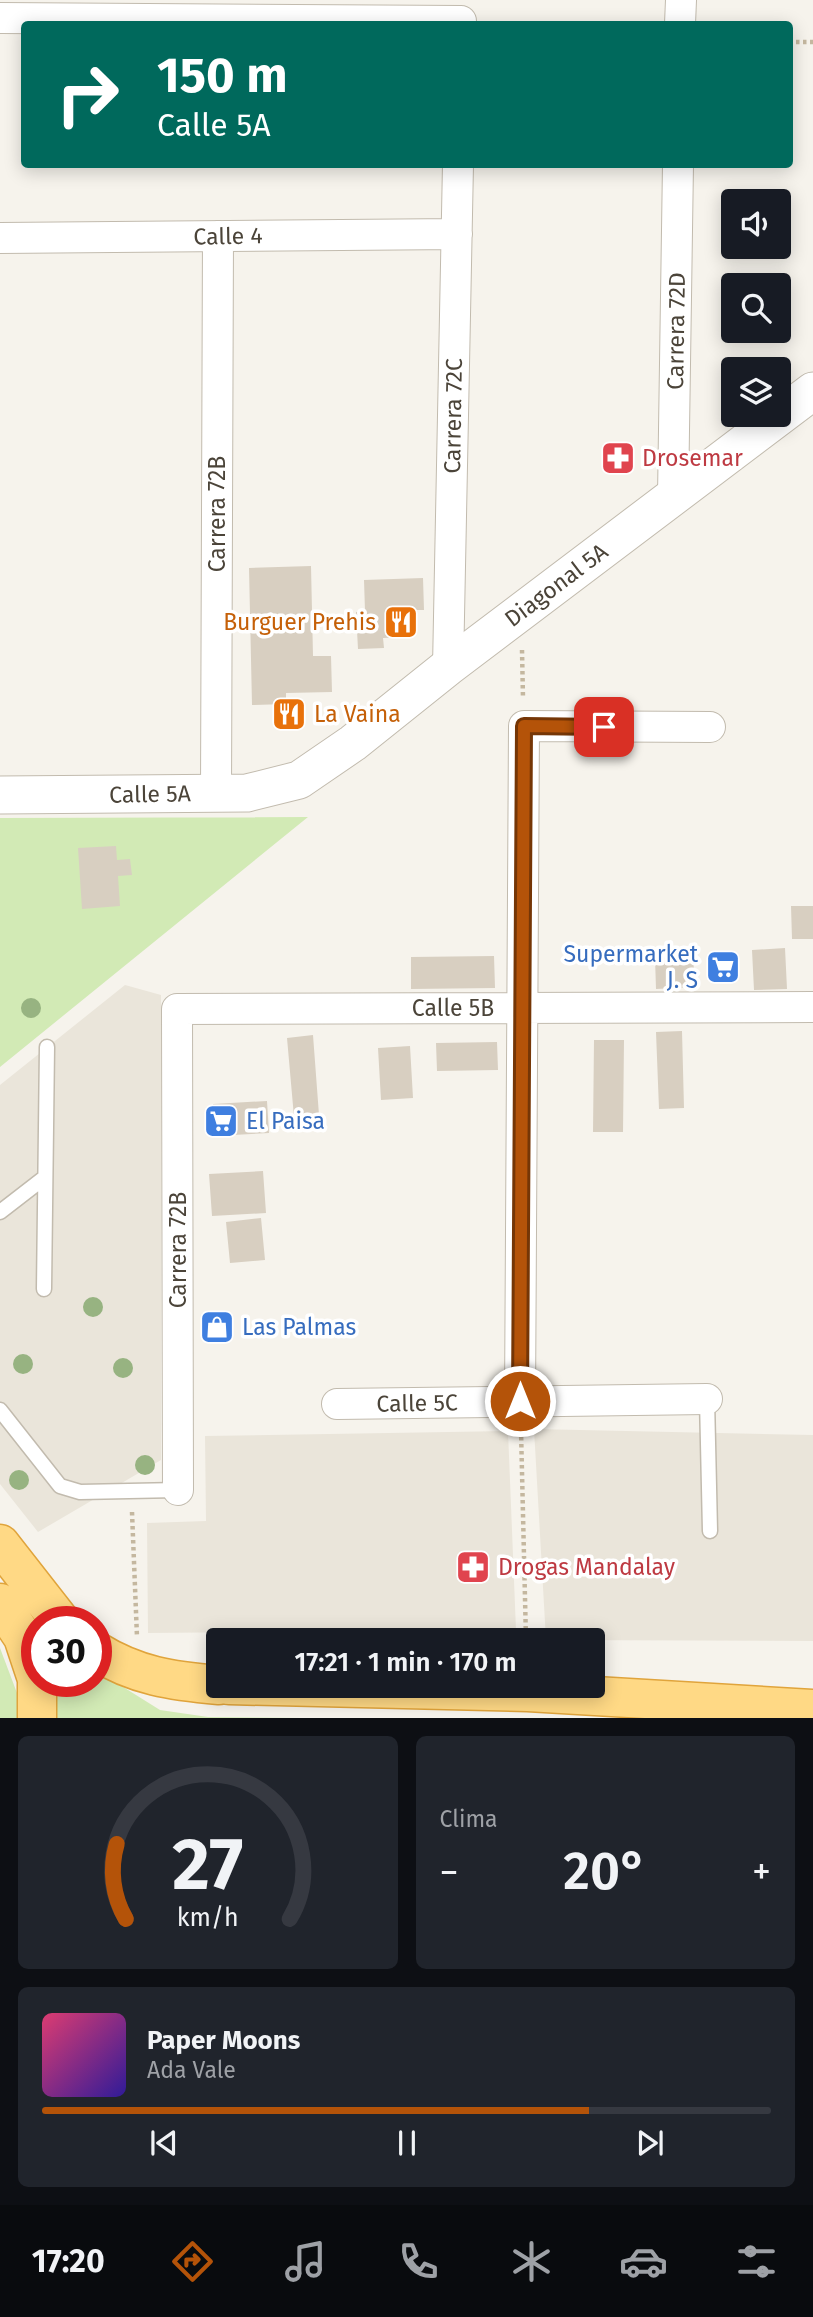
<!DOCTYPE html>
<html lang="es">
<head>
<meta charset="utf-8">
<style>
	body { margin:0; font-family:"Fira Sans",sans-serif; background:#20242c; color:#f1f3f6; height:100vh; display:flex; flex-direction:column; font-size:26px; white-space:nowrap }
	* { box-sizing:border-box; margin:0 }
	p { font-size:23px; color:#9ea1a6 }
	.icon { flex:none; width:38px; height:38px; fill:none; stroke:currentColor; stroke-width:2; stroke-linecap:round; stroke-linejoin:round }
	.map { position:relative; height:1718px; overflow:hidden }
	.details { display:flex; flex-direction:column; gap:18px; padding:18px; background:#0d0f14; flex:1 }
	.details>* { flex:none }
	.banner { position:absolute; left:21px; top:21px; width:772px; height:147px; border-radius:7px; box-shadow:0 4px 18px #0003; background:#00695c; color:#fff; overflow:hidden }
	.tools { position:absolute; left:721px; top:189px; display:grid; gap:14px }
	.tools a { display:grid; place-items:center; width:70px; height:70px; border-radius:7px; background:#171b24; box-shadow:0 4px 18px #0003; font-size:35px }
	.speed { position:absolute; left:21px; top:1606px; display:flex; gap:14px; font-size:35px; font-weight:700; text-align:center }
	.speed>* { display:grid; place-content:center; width:91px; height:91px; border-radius:50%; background:#171b24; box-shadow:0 4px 18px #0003; line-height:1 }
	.speed .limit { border:10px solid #d22; background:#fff; color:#111 }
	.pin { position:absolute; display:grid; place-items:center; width:60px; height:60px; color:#fff; margin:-30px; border-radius:14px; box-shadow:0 4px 10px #0006 }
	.me { position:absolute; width:77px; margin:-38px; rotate:0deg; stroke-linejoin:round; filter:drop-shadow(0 0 5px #0008) }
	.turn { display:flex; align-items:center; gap:24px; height:147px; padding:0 21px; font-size:32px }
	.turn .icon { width:91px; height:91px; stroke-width:2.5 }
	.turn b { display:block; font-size:49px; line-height:60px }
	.big { font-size:52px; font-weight:600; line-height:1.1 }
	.details .tile { flex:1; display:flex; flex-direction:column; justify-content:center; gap:10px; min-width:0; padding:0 24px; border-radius:10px; background:#20242c }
	.details .dial { align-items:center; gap:0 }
	.dial svg { height:182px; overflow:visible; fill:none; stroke:#363941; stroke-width:7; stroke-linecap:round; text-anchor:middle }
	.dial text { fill:#f1f3f6; stroke:none }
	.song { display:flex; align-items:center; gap:21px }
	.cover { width:84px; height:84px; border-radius:10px; background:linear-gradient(135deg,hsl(340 70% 55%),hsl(250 70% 35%)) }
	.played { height:7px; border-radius:4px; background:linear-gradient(90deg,#b45309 75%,#363941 75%) }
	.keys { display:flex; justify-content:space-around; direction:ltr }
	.heat { display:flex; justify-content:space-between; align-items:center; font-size:38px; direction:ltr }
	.details .tiles { flex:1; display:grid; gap:18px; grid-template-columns:1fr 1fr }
	.tile:last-child { grid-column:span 2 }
	.trip { position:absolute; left:206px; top:1628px; width:399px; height:70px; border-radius:7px; background:#171b24; box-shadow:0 4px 18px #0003; font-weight:600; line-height:70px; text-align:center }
	.dock { display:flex; height:112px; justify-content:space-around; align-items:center; background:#090b0e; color:#9ea1a6 }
	.dock .icon { width:49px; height:49px }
	.dock .selected { color:#b45309 }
	.dock b { font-size:32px; color:#f1f3f6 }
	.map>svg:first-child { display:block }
</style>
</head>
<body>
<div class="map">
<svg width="813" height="1719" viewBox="0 0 813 1719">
	<rect width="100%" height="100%" fill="#f6f3ec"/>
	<path fill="#eae5da" d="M125 985 161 995V1460L38 1532 0 1484V1085Z
		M534 1429 813 1435V1641L546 1640Z
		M508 1431 516 1630 148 1633 147 1523 206 1521 205 1436Z"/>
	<path fill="#d2eab5" d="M308 817 0 1067V818Z
		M0 1648 20 1701 17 1718H0Z
		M96 1670 160 1710 208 1717 302 1718H54L57 1701 54 1682H96Z"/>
	<path fill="#d8cfc1" d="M311 566 313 656H331L332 692 286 693V704L252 705 249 568Z
		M423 578 424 610H408L409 637 383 638 384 648 358 649 356 612 365 611 364 580Z
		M116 846 117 860 130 859 132 875 118 876 120 906 82 909 78 848Z
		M791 906H813V939H792Z
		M785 948 787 989 754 990 752 950Z
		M494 956 495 988 411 989V957Z
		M693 956 695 987 656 989 655 958Z
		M682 1031 684 1108 659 1109 656 1032Z
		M313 1035 319 1115 294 1117 287 1038Z
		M594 1040H624L623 1132H593Z
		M497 1042 498 1070 437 1071 436 1043Z
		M410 1046 413 1098 381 1100 378 1048Z
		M267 1101 269 1133 215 1136 213 1104Z
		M263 1171 266 1213 212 1216 209 1174Z
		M261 1218 265 1260 230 1263 226 1222Z"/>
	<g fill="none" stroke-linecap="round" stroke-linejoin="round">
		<g stroke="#c2bbae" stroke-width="17">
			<path id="service" d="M0 1212 44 1178
				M44 1289 47 1047
				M707 1399 710 1531
				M0 1410 60 1486 80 1492 178 1490"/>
		</g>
		<g stroke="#c2bbae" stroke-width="32">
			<path id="minor" d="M0 18 461 21
				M680 24 681 0
				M0 238 457 234
				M673 497 678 164
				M448 667 458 164
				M216 793 218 236
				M520 1401 524 726 710 727
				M337 1404 707 1399
				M178 1490 177 1009 813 1007"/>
		</g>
		<g stroke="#c2bbae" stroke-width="39">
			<path id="tertiary" d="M0 795 247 793 299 780 353 743 448 667 813 391"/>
		</g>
		<g stroke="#e0a43c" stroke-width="41">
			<path id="trunk" d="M0 1544 61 1622
				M0 1603 23 1637 37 1679
				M96 1651C136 1676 172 1681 219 1685
				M37 1682V1719
				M229 1685 528 1692 813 1709"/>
		</g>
		<path stroke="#c4b79f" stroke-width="4.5" stroke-dasharray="3.5 3.5" stroke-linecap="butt" d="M789 42H813
			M522 650 523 698
			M521 1430 526 1640
			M132 1512 137 1637"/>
		<use href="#service" stroke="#fff" stroke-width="14"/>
		<use href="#minor" stroke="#fff" stroke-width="30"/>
		<use href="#tertiary" stroke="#fff" stroke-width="37"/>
		<use href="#trunk" stroke="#ffd985" stroke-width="38"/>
	</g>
	<g fill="#97b381">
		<circle cx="31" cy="1008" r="10"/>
		<circle cx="93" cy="1307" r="10"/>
		<circle cx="23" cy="1364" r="10"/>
		<circle cx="123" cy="1368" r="10"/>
		<circle cx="145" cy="1465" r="10"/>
		<circle cx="19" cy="1480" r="10"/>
	</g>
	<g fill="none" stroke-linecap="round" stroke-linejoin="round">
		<g stroke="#753606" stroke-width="18">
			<path id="route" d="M520 1401 524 726 604 727"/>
		</g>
		<use href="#route" stroke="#b45309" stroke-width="12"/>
	</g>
	<defs>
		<g id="pharmacy-square" transform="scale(1.75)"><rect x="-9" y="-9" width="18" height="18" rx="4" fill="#e0444e" stroke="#fff"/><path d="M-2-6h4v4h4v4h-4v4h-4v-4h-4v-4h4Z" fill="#fff"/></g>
		<g id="restaurant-square" transform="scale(1.75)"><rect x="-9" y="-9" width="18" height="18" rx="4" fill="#e8710a" stroke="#fff"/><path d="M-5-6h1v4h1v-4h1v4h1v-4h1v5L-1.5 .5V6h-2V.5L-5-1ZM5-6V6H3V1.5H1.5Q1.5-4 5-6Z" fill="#fff"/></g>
		<g id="supermarket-square" transform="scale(1.75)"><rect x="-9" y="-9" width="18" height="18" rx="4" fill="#3f7fe0" stroke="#fff"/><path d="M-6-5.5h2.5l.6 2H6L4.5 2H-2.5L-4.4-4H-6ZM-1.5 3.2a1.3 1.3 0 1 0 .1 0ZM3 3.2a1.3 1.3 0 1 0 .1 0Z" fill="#fff"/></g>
		<g id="shop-square" transform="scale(1.75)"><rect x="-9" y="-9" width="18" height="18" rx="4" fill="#3f7fe0" stroke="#fff"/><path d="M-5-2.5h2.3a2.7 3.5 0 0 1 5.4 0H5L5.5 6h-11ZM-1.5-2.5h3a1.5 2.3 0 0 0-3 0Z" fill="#fff"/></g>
	</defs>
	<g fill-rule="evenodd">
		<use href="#pharmacy-square" x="618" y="458"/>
		<use href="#restaurant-square" x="401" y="622"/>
		<use href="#restaurant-square" x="289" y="714"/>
		<use href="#supermarket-square" x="723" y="967"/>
		<use href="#supermarket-square" x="221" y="1121"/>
		<use href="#shop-square" x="217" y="1327"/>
		<use href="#pharmacy-square" x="473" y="1567"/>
	</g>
	<g text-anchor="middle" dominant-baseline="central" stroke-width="7" stroke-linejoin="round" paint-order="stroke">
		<g font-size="23" fill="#4b4439" stroke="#fff">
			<text transform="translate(228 236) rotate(-1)">Calle 4</text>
			<text transform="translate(676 331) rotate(-89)">Carrera 72D</text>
			<text transform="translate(453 416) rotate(-89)">Carrera 72C</text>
			<text transform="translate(217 514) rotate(-90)">Carrera 72B</text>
			<text transform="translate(556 585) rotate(-37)">Diagonal 5A</text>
			<text transform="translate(150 794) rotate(-1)">Calle 5A</text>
			<text x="453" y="1008">Calle 5B</text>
			<text transform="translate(178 1250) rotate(-90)">Carrera 72B</text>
			<text transform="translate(417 1403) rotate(-1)">Calle 5C</text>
		</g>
		<g font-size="23" fill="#be3a42" stroke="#fff" text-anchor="start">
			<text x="642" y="458">Drosemar</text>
			<text x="498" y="1567">Drogas Mandalay</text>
		</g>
		<g font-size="23" fill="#c56008" stroke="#fff" text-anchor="end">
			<text x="376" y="622">Burguer Prehis</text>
			<text x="314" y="714" text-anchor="start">La Vaina</text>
		</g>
		<g font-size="23" fill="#366cbe" stroke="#fff" text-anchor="start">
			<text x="698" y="954" text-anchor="end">Supermarket<tspan x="698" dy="26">J. S</tspan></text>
			<text x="246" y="1121">El Paisa</text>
			<text x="242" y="1327">Las Palmas</text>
		</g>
	</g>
</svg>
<div class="tools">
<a><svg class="icon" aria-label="sound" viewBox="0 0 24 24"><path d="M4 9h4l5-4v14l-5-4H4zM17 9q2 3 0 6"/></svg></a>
<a><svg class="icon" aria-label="search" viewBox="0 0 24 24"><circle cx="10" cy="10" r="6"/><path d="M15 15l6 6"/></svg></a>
<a><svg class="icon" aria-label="layers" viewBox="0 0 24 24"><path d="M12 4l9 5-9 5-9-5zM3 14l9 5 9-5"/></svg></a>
</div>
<div class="speed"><div class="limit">30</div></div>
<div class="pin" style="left:604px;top:727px;background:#d93025"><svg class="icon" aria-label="arrive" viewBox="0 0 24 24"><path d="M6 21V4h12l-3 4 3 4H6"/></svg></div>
<svg class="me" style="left:520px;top:1401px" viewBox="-20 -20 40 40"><circle r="17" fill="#b45309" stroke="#fff" stroke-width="3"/><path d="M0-11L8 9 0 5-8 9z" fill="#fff"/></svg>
<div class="trip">17:21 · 1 min · 170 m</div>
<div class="banner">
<div class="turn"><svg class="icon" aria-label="right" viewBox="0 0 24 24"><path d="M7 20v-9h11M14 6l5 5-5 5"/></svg><div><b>150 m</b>Calle 5A</div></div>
</div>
</div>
<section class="details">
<div class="tiles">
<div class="tile dial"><svg viewBox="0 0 100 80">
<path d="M14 69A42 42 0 1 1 86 69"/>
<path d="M14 69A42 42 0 0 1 10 36" stroke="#b45309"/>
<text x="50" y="56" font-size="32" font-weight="700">27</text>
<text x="50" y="72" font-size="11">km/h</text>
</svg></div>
<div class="tile"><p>Clima</p>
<div class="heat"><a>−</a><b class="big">20°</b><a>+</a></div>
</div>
<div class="tile">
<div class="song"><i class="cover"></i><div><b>Paper Moons</b><p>Ada Vale</p></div></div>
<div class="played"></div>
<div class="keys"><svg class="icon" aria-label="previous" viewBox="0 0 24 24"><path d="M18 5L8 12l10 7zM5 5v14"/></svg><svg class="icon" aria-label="pause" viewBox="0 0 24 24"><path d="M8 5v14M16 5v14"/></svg><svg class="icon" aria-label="next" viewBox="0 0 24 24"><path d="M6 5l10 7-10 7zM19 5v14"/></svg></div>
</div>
</div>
</section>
<nav class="dock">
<b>17:20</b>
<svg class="icon selected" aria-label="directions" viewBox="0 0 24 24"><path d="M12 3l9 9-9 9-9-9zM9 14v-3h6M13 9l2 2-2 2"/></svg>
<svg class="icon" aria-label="music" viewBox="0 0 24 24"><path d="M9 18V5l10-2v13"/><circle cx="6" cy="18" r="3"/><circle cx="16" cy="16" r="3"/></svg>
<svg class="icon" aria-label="phone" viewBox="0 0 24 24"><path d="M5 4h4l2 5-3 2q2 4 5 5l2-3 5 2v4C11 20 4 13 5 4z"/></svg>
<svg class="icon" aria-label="climate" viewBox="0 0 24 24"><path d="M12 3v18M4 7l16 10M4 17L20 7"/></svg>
<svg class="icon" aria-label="car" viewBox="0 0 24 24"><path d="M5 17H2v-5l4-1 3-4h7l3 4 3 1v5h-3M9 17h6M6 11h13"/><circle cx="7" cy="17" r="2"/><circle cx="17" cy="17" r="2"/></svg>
<svg class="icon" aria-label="filters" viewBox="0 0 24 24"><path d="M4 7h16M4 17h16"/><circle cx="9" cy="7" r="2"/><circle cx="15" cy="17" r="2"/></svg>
</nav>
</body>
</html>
